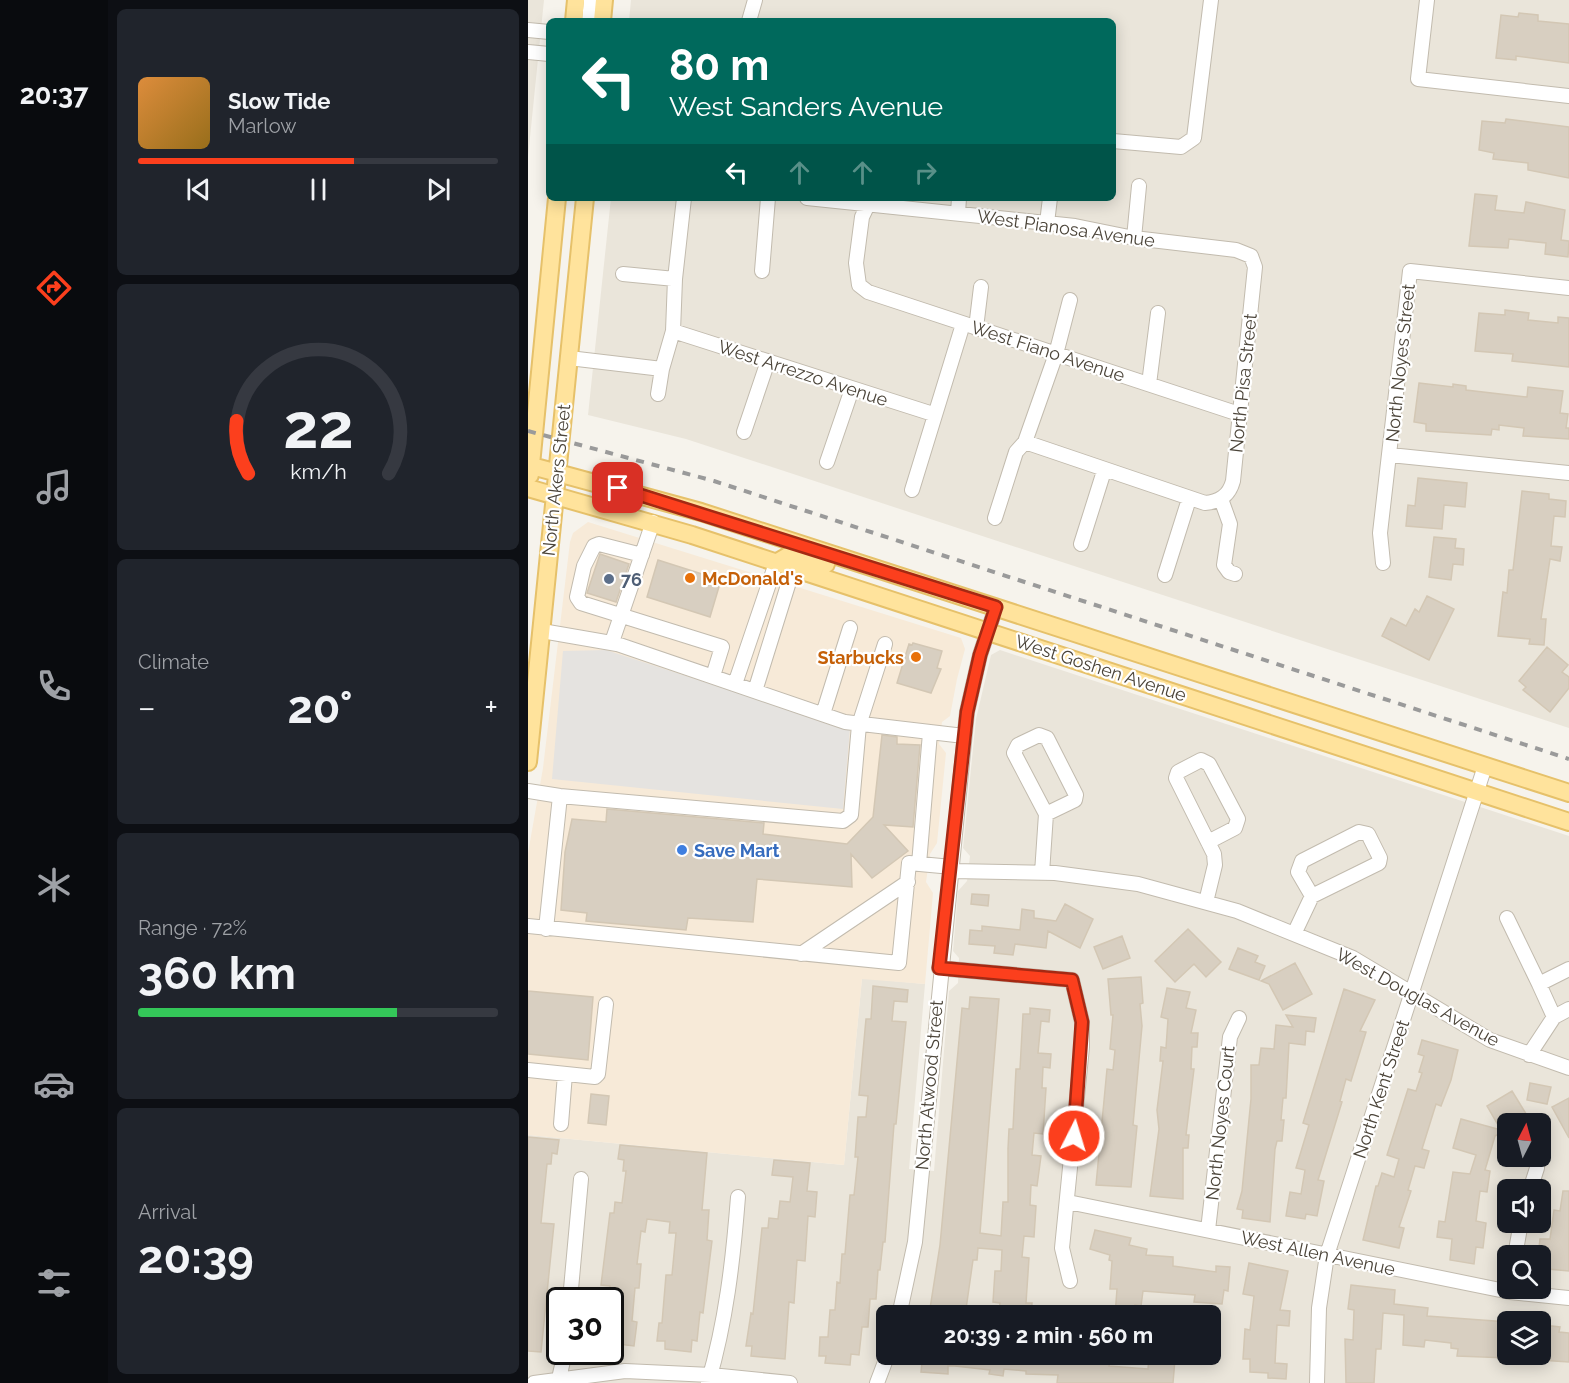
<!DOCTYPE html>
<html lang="en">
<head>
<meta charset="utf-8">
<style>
	body { margin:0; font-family:Raleway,sans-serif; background:#20242c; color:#f1f3f6; height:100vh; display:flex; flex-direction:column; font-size:22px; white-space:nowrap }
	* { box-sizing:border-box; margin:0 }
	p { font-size:20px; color:#9ea1a6 }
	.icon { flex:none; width:33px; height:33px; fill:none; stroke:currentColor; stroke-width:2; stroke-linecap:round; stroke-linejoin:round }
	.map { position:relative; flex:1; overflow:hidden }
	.drawer { display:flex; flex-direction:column; gap:9px; padding:9px; background:#0d0f14; width:420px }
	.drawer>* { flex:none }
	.banner { position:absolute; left:18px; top:18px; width:570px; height:183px; border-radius:9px; box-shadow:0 3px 15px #0003; background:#00695c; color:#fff; overflow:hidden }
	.needle { width:39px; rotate:6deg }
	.tools { position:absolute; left:969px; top:1113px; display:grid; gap:12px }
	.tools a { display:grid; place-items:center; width:54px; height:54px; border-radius:9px; background:#171b24; box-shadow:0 3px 15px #0003; font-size:30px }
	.speed { position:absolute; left:18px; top:1287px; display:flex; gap:12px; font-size:30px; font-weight:700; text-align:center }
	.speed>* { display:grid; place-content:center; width:78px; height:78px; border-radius:50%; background:#171b24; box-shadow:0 3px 15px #0003; line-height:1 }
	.speed .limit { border:3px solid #111; border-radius:9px; background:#fff; color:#111 }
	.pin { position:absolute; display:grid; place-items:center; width:51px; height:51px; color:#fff; margin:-26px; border-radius:12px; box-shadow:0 3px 9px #0006 }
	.me { position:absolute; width:66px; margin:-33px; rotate:5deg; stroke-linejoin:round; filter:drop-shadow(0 0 4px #0008) }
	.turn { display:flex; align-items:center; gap:21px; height:126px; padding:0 24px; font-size:27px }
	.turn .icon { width:78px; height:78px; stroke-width:2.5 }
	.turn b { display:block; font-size:42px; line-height:51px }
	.lanes { display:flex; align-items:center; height:57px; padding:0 24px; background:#0003; justify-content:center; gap:30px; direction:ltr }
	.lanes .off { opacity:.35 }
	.big { font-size:45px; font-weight:700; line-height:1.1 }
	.drawer .widget { flex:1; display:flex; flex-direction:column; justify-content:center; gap:9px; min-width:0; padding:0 21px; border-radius:9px; background:#20242c }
	.drawer .dial { align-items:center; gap:0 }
	.dial svg { height:156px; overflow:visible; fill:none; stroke:#363941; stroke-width:7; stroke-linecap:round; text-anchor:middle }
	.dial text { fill:#f1f3f6; stroke:none }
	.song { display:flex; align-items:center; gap:18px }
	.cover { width:72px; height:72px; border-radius:9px; background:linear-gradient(135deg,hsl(30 70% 55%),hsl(40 70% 35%)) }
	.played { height:6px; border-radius:3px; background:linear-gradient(90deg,#fc3f1d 60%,#363941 60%) }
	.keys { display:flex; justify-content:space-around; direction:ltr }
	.heat { display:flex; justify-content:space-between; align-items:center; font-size:33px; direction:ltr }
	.charge { height:9px; border-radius:4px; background:linear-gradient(90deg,#34c759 72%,#363941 0) }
	.trip { position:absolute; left:348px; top:1305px; width:345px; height:60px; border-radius:9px; background:#171b24; box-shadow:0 3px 15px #0003; font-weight:700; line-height:60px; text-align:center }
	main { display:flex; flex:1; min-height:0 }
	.dock { display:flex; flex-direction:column; width:108px; justify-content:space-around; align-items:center; background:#090b0e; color:#9ea1a6 }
	.dock .icon { width:42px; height:42px }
	.dock .current { color:#fc3f1d }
	.dock b { font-size:27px; color:#f1f3f6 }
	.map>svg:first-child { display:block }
</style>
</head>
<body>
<main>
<nav class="dock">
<b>20:37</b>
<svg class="icon current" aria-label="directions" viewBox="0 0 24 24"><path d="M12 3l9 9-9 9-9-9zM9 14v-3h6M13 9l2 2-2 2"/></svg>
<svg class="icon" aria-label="music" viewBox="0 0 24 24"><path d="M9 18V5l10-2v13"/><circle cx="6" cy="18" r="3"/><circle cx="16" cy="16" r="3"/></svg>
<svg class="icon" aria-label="phone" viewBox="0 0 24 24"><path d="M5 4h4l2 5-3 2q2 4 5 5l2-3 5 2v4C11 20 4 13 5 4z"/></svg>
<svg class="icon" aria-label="climate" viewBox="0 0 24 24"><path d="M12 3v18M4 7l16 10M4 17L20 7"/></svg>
<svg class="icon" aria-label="car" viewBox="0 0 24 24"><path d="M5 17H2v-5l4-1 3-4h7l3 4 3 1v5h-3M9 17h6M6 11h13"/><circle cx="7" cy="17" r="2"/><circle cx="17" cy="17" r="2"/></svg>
<svg class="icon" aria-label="filters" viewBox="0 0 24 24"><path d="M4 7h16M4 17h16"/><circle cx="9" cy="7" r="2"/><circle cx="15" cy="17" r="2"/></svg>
</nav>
<section class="drawer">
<div class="widget">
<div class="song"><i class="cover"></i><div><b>Slow Tide</b><p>Marlow</p></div></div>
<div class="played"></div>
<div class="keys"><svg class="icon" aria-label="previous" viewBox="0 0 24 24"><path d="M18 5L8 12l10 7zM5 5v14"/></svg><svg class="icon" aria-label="pause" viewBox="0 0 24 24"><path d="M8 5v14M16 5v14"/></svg><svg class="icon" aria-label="next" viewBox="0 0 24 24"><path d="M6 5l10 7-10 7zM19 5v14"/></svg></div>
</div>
<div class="widget dial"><svg viewBox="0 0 100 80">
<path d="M14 69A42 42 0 1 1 86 69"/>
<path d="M14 69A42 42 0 0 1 8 42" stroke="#fc3f1d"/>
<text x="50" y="56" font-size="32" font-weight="700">22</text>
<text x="50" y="72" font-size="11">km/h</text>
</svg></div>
<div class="widget"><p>Climate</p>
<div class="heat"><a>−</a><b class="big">20°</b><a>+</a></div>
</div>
<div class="widget"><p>Range · 72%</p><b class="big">360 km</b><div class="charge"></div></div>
<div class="widget"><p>Arrival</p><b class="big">20:39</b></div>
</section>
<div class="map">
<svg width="1041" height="1383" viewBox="0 0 1041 1383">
	<rect width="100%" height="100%" fill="#f6f3ec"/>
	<path fill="#eae5da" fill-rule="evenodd" d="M0 0H16L0 157Z
		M103 0H1041V728L158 439 60 415 83 198H585V21H101Z
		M472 650 1041 836V1383H0V1135L316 1165 334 978 397 984 381 1169 406 1171 421 991 430 983 431 958 425 951 430 891 439 881 442 856 435 848 448 719 463 655ZM980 1124H1012V1156H980ZM980 1190H1012V1222H980ZM980 1256H1012V1288H980ZM32 1300H82V1352H32ZM358 1316H682V1354H358ZM980 1322H1012V1354H980Z"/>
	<path fill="#f7ead8" d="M60 522 433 638 437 649 429 679 422 716 414 722 411 744 418 753 409 843 402 854 398 882 405 893 397 984 334 979 316 1165 0 1135V853L15 768 42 542 45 533Z"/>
	<path fill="#e5e3e0" d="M78 650 322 729 315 809 24 779 35 651Z"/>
	<path fill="#d8cfc1" stroke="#d3c7b4" stroke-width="1.5" d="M991 13 1010 15V21L1041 24V63L988 56V60L968 58 973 15 990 17Z
		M978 119 1041 127V178L1000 170V163L965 159 966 153 951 150 954 121 977 123Z
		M947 194 969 196 967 210 996 213 998 202 1037 210 1033 240 1041 241 1040 257 1017 254 1018 243 981 239 980 248 941 246Z
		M977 310 1001 313 1000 320 1030 323V317L1041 318V367L984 361 985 354 947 351 951 313 977 315Z
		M891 383 925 387V384L938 386V390L999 397 1000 387 1035 391 1032 413 1040 414 1038 428H1041V439L995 436 996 428 971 425V430L964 429 963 435 898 431V424L886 422Z
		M890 478 939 483 937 507 916 505 914 529 878 526 880 505 887 506Z
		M994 491 1021 494V499L1038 501 1037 517 1026 516 1023 546 1034 547 1032 561 1022 559 1013 619H1018L1016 645 1001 644 1002 639 970 636 975 592 979 593 981 570H985Z
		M906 537 928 539 927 548 936 549 935 565 925 564 923 580 901 577Z
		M72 554 101 564 88 602 59 593Z
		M130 560 193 580 182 617 119 597Z
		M899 596 926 609 901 660 854 636 863 618 878 626 887 609 891 612Z
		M385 643 414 651 409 668 413 669 403 693 369 683 381 644 384 645Z
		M1019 647 1040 665 1034 672 1041 677V688L1022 712 995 690 998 687 991 681Z
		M354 735 369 737V744L392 745 385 827 356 825 380 851 344 878 323 854 324 887 229 879 225 922 160 918 158 930 58 921 59 913 33 910 37 852 44 819 78 822 79 809 236 823 235 834 319 844 345 817Z
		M444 894 461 895 460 906 443 904Z
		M537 904 565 919 552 948 520 931 518 948 487 944 485 955 466 953 467 946 441 944 442 930 454 931V926L492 930 494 909 506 911V918L528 921Z
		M660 929 693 962 678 977 666 964 647 982 627 961Z
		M594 936 602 958 575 969 566 947Z
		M710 948 730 956 727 962 737 966 731 980 701 969Z
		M767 963 784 994 755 1010 741 984 733 981Z
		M613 977 615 1003 612 1004 614 1026 605 1125 609 1126 603 1187 568 1185 579 1069 585 1070 587 1050 582 1049 585 1015H583L580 979Z
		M345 986 380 990 379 1002 366 1001 364 1021 378 1022 368 1124H366L357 1242H355L352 1270H350L348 1299H342L340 1327H334L331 1355 323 1354 322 1365 297 1363 298 1356H291L292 1337H300L302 1310H307L309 1282 312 1283 314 1254H317L322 1195H326L330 1157H327L330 1117H338L340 1096 331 1095 338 1019H343Z
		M639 988 662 992 658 1008 668 1010 663 1033H670L669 1047H664L663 1069H666L658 1135H661L660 1148H655V1199L622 1196 631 1129 629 1110 635 1061H632L633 1047 638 1048 640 1019 633 1017Z
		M816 989 847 1000 832 1031 838 1032 823 1081 818 1079 812 1101 814 1102 790 1180 796 1181 789 1216 778 1214 777 1219 758 1216 762 1192 773 1194 777 1170 768 1168 781 1125 775 1123Z
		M0 991 65 997 60 1060 0 1054Z
		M442 997 471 999 452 1233 473 1236 475 1202H480V1149L481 1129H485L488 1069H492L495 1014H502V1008L522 1010 521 1022 513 1021 510 1053 523 1054 522 1068 515 1067 514 1088H518L515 1134 506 1133 504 1155 513 1156 509 1186 503 1185 502 1205 508 1206 506 1237 496 1236 494 1257 501 1258 498 1303H504L503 1316H471L472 1303 465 1302 467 1271H473L474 1250 450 1248 449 1260H445L437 1316 401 1315 412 1245 434 1008 441 1009Z
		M758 1015 788 1018 786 1032 778 1031 777 1045 761 1043 758 1098H755L753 1120H756L754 1141H749L747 1149 742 1222 714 1218 715 1210 709 1209 714 1191 723 1099V1065H731L733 1048 746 1049 748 1025 765 1027Z
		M894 1040 930 1050 923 1080 913 1106 908 1104 894 1149 901 1151 896 1168 887 1166 880 1190 883 1191 871 1227 876 1228 871 1248 835 1240 848 1186H850L854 1173 866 1177 871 1159 859 1155 880 1089 888 1091 894 1073 891 1072 896 1056 890 1054Z
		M1002 1083 1023 1087 1019 1104 999 1100Z
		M984 1091 1000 1117 989 1124H980V1141L974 1132 967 1136 957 1170 962 1171 959 1192 952 1191 948 1221 958 1223 955 1248 948 1247 946 1264 922 1260 924 1239 909 1237 911 1221 917 1222 925 1172 942 1174 948 1155 925 1148 933 1119 973 1130 959 1106Z
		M63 1094 81 1096 78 1125 60 1123Z
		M1041 1098V1138L1024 1107Z
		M0 1137 31 1140 29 1154 24 1153 23 1164H19L13 1223 26 1224 13 1352 0 1351Z
		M92 1145 179 1153 174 1210H181L179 1240 184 1241 175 1313 172 1312 169 1341 164 1340 163 1352 137 1349V1341H129L131 1323H134L138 1275H144L148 1233H141L142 1222 119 1219 117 1232 113 1231 109 1264H113L111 1288H107L104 1321 109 1322 106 1346 82 1343V1286L73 1285 82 1213H86L87 1202 94 1203 98 1171H95L96 1160 90 1159Z
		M246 1160 282 1163 279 1191 289 1192 287 1217 280 1216 277 1261 269 1260 266 1303 261 1302 257 1359 223 1356 224 1346H218L223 1313 225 1314 234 1228H240L241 1218 250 1219 252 1201 262 1202 265 1177 244 1175Z
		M1035 1191H1041V1271L1020 1269 1021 1263H1012V1256H1010L1012 1239H1022L1026 1210 1032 1211Z
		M567 1230 603 1238 601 1245 619 1249 618 1255 645 1257V1266L688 1272V1266L702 1267 700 1291 696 1290 694 1304 666 1302 667 1295 615 1291 613 1306 607 1305V1316H587L589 1289H582L584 1261 581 1260 582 1255 562 1249Z
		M721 1263 760 1271 752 1310 762 1311 761 1326 749 1325 747 1363 759 1364 758 1379 740 1378V1373L722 1372V1359H715L717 1329 722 1330 726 1296 715 1294Z
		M823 1285 867 1290 866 1304 900 1308 899 1316 980 1322V1358L929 1356 930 1349 923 1348V1343L897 1340 896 1347 875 1345 876 1315 855 1313 853 1349H848L846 1383H818L817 1339 825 1340 826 1310 820 1309Z
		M1015 1325 1032 1327 1031 1332 1041 1333V1362L1012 1360Z
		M395 1354H540L582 1361 581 1366 620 1369 621 1357 647 1359 645 1383H529L530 1375 498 1374V1371L476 1369 475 1376 461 1374 462 1370 427 1366H420V1374L393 1372Z"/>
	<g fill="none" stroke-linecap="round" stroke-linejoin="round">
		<g stroke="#c2bbae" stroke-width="16">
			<path id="minor" d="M899 0 890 79 1041 96
				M61 21 63 0
				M221 21 227 0
				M0 30 21 32
				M0 52 21 54
				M585 141 653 147 666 138 683 0
				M279 198 547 226 606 238 708 250 723 256 727 267 705 481C701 496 691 502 677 503L497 442
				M343 198 334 217 328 263 331 285 340 292 711 414
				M430 213 431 198
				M519 223 522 198
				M606 238 611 186
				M234 271 240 198
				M95 274 147 279
				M448 328 453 287
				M145 331 405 414
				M41 358 134 369
				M621 384 630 313
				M130 394 134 369 145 331 147 279 156 198
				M216 432 240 361
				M862 455 1041 473
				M299 462 324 389
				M384 490 435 324
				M693 499 702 524 696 565 701 572 707 574
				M467 518 488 452 497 442 528 354 542 300
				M553 544 576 471
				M114 555 71 544 66 546 56 566 49 597 53 603 194 647 185 676
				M855 563 852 533 882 271 1041 288
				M637 575 661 499
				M14 631 89 644 317 722 436 736
				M84 642 125 522
				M207 684 248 563
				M227 691 265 569
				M295 714 322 628
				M0 791 32 796 315 821 323 815 331 725 357 644
				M391 864 402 733
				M424 871 527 873 610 884 709 911 825 958 962 1040 1041 1068
				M514 873 518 814 547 800 548 795 519 738 511 735 490 745 486 753 518 814
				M678 902 687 865 686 854 648 778 650 772 673 760 681 764 710 819 707 828 680 842
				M979 918 1011 984
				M0 926 371 963 381 863 424 867
				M18 929 32 796
				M766 934 784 896 851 863 852 858 840 834 831 832 774 861 770 872 784 896
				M273 954 380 882
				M411 968 544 980 554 1022V1047L534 1248 542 1281
				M1026 1017 1011 984 1041 969
				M1001 1055 1026 1017 1041 1009
				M0 1070 67 1077 70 1074 78 1004
				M33 1124 37 1074
				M1002 1190 1009 1168
				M540 1202 982 1292 1041 1298
				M680 1230 702 1037 711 1018
				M987 1256 993 1222
				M42 1300 53 1179
				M371 1316 387 1242 439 712 452 655 468 607
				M6 1383 97 1371 183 1375 262 1383
				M30 1383 37 1352
				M180 1383C198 1322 205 1261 210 1197
				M349 1383 360 1354
				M789 1383 791 1308 799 1255 957 766"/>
		</g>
		<g stroke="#e6c16a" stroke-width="20">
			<path id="major" d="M46 21 48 0
				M74 21 76 0
				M0 465 173 512 1041 793
				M2 475 29 198
				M0 488 164 535 1041 822
				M248 563 260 556 298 564
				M0 762 57 198"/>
		</g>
		<use href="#minor" stroke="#fff" stroke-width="14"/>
		<use href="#major" stroke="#ffe39c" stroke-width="16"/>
		<path stroke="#9a9a9a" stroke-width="4" stroke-dasharray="8 8" stroke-linecap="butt" d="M0 431 186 481 1041 759"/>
	</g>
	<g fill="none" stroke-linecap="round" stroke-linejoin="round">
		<g stroke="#a42913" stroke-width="15">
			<path id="route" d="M90 488 468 607 452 655 439 712 411 968 544 980 554 1022 546 1136"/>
		</g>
		<use href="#route" stroke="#fc3f1d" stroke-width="10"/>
	</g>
	<g fill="#e8710a" stroke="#fff" stroke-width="2">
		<circle cx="162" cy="578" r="6"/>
		<circle cx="388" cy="657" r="6"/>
	</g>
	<circle fill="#5c6f8a" stroke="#fff" stroke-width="2" cx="81" cy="579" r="6"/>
	<circle fill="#3f7fe0" stroke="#fff" stroke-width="2" cx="154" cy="850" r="6"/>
	<g text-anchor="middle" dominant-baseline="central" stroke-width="4.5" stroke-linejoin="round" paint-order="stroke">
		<g font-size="18" fill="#4b4439" stroke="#fff">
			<text transform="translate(538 228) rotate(8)">West Pianosa Avenue</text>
			<text transform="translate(520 351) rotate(18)">West Fiano Avenue</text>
			<text transform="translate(872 363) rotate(-84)">North Noyes Street</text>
			<text transform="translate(275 373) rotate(18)">West Arrezzo Avenue</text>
			<text transform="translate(715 383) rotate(-84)">North Pisa Street</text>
			<text transform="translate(28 480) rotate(-84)">North Akers Street</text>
			<text transform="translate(573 668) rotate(18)">West Goshen Avenue</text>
			<text transform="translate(890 997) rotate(29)">West Douglas Avenue</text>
			<text transform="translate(401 1085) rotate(-85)">North Atwood Street</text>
			<text transform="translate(853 1089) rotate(-72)">North Kent Street</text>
			<text transform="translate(692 1123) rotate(-84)">North Noyes Court</text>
			<text transform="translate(790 1253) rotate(12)">West Allen Avenue</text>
		</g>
		<g font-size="18" font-weight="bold" fill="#c56008" stroke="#fff" text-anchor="start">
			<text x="174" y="578">McDonald's</text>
			<text x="376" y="657" text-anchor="end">Starbucks</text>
		</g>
		<g font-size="18" font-weight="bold" fill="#4e5e75" stroke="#fff" text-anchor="start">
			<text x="93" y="579">76</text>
		</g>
		<g font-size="18" font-weight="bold" fill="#366cbe" stroke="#fff" text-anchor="start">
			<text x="166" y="850">Save Mart</text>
		</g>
	</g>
</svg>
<div class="tools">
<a><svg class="needle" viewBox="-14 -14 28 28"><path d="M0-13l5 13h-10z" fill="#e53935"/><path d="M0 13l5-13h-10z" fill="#9ea1a6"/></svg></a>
<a><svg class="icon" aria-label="sound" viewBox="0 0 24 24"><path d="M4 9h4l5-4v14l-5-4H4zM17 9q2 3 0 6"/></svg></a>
<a><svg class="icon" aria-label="search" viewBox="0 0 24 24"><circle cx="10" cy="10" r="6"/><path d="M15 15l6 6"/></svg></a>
<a><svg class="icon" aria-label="layers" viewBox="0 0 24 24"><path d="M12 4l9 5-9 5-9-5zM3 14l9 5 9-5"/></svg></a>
</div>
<div class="speed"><div class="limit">30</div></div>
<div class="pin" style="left:90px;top:488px;background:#d93025"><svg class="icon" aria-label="arrive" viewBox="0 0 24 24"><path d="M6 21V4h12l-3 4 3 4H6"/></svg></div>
<svg class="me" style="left:546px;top:1136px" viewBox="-20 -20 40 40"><circle r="17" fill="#fc3f1d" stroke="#fff" stroke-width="3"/><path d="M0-11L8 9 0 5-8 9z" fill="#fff"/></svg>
<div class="trip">20:39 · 2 min · 560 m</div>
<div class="banner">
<div class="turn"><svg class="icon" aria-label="left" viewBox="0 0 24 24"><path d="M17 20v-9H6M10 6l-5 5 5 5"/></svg><div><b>80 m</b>West Sanders Avenue</div></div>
<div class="lanes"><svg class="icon" aria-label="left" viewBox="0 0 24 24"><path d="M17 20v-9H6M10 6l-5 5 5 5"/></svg><svg class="icon off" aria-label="ahead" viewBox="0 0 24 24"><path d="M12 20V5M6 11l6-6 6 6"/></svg><svg class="icon off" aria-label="ahead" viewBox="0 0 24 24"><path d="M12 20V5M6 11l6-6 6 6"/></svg><svg class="icon off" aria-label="right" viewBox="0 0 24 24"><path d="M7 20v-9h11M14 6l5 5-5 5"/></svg></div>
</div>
</div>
</main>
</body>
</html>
